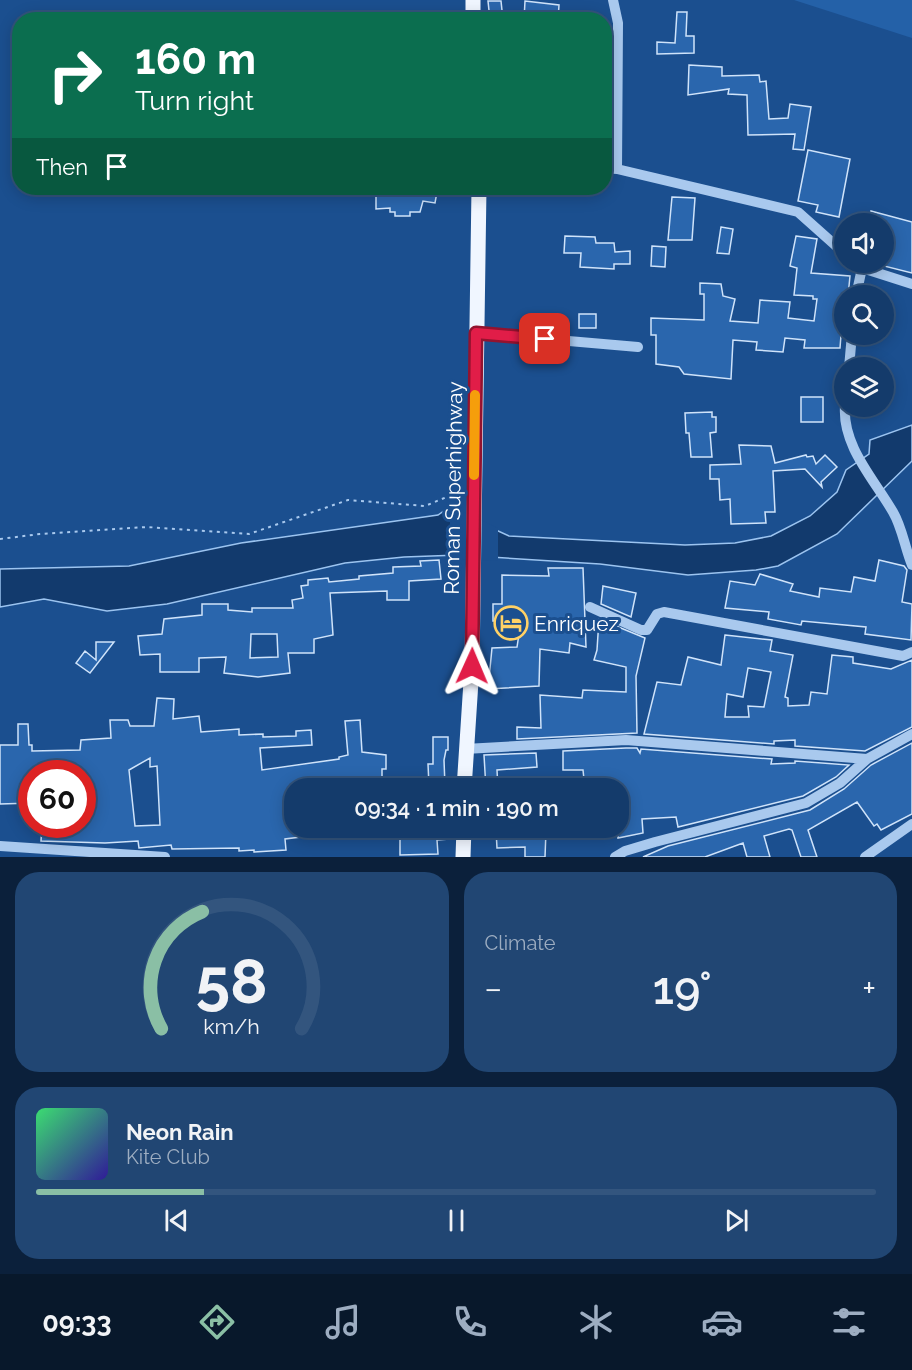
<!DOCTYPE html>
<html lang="en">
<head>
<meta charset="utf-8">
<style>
	body { margin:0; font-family:Raleway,sans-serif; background:#214673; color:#f1f3f6; height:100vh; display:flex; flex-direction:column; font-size:22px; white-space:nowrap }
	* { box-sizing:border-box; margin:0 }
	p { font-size:20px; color:#9dadc1 }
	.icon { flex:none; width:33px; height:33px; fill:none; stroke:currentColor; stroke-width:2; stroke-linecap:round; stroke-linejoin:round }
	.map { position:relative; height:857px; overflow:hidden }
	.details { display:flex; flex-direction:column; gap:15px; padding:15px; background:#0b203b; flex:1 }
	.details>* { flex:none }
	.guide { position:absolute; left:12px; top:12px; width:600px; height:183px; border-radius:24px; box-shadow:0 3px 15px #0003,0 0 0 2px #33557e; background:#0b6e4f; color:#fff; overflow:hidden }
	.controls { position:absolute; left:834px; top:213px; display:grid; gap:12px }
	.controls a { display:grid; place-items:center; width:60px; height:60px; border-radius:50%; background:#143b6b; box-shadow:0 3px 15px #0003,0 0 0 2px #33557e; font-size:30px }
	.speed { position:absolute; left:18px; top:760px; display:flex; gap:12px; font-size:30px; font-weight:700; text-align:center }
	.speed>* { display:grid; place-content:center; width:78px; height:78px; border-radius:50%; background:#143b6b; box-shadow:0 3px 15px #0003,0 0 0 2px #33557e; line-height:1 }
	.speed .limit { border:9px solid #d22; background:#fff; color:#111 }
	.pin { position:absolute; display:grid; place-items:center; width:51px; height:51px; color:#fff; margin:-26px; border-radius:12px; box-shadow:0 3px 9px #0006 }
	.me { position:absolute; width:66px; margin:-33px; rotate:1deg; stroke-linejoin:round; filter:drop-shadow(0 0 4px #0008) }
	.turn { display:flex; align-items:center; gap:21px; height:126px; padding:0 24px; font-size:27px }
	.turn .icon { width:78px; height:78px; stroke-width:2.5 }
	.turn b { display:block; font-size:42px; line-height:51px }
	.then { display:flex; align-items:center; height:57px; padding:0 24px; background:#0003; gap:12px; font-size:22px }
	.big { font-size:45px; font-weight:600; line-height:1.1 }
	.details .widget { flex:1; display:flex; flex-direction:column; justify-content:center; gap:9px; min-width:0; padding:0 21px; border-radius:24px; background:#214673 }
	.details .dial { align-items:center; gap:0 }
	.dial svg { height:156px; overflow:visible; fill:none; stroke:#33557e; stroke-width:7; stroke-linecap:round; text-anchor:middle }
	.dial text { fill:#f1f3f6; stroke:none }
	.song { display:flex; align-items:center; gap:18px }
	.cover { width:72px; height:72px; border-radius:9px; background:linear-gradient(135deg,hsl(140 70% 55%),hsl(250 70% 35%)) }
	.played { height:6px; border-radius:3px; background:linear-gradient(90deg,#8abfa5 20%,#33557e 20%) }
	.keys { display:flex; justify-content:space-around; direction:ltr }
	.heat { display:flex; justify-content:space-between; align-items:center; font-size:33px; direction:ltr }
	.details .tiles { flex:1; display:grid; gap:15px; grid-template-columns:1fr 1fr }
	.widget:last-child { grid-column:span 2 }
	.trip { position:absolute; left:284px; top:778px; width:345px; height:60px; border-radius:24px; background:#143b6b; box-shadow:0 3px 15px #0003,0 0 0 2px #33557e; font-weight:600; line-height:60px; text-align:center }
	.tab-bar { display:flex; height:96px; justify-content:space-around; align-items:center; background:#08182b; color:#9dadc1 }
	.tab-bar .icon { width:42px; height:42px }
	.tab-bar .active { color:#8abfa5 }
	.tab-bar b { font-size:27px; color:#f1f3f6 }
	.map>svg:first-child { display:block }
</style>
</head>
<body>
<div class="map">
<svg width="912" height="857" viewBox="0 0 912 857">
	<rect width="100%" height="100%" fill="#1b4f8f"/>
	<path fill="#2461a8" d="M794 0H912V38Z"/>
	<path fill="#123a6d" stroke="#9cc4f0" stroke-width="1.5" d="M912 425V461L837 534 778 566 756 570 688 575 600 564 459 555 404 557 345 563 167 604 107 611 44 599 0 607V569L129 566 241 543 438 515 448 508 509 536 685 545 735 543 771 536 810 516 837 492 846 470 869 454 870 440Z"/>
	<path fill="#1b4f8f" d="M450 511H461L498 528V561L450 559Z"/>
	<path fill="#2a66ad" stroke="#cfe3fa" stroke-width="1.5" fill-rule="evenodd" d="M488 1H501L503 20H490Z
		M525 1 559 5 558 20H524Z
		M677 12H687L686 36H694V53L657 54V42L675 43Z
		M689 65 722 67V76L759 75 760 82 766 81 769 119 788 118 790 104 811 107 804 150 793 149 795 134 748 135 747 95 728 94 729 89 688 95Z
		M808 150 850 159 839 217 816 212 818 205 798 201Z
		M403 188H425V190L437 192 435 203 423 201 420 212H410V216H395V212H390V208L376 209V192L404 193Z
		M672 197 695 198 692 240H668Z
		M871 211 912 222V273L884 266V224H868Z
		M721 227 733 229 729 254 717 253Z
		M565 236 595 237 596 243H614L615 252 630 251V264H614V269L580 267 581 253H564Z
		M796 236 817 239 811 273 850 276 848 296H844L840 348H804L805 340 785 338 783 352 756 350 757 342 733 340 731 379 684 374 679 367 656 364V335H651V318L704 320V294H700V283L721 284 723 296 735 299 730 321 758 323 760 300 790 302 788 318 814 321 817 299H813V296L794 295 797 268 790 266Z
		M652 246 666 247 665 267 651 266Z
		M579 314H596V328H579Z
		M801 397H823V422H801Z
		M712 412V417H716V432L710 433 712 457H691L689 433H686L685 413Z
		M739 445 771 446 775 463 806 455 807 457 813 456 816 464 825 455 837 467 821 482 822 487 805 469 773 471 775 512H765L766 523 731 524 730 499 720 500 719 479H710V465L741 464Z
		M439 560 441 579 409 581V600H387V591L330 593 333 635 314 639V653H288L290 673 258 677 224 673 226 657 199 658V672H160V654L140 655 138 636 162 634 164 619 202 615V604H228V610L252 612V608H293L292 600 303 598 301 586 308 585V580L328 578 329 582 359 579V576L393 573V567L421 566 420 561ZM251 634H277L278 657 250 658Z
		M879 560 904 566 907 570 902 602 912 604 911 640 865 634 866 627 802 621 801 625 768 619 769 612 725 608 730 581 755 585 760 574 793 584 790 591 819 597 820 588 851 592 854 577 875 581Z
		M548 568H583L586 647 570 643 569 653 540 649 539 686 488 689 492 648 517 647 521 621H493V604H502V575L549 576Z
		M603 586 636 593 631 617 601 604Z
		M599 619 645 638 636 676 637 733 517 739V727L541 728 540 695 582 698 583 690 626 692V667L594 660 597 650Z
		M725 635 772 640 770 651 793 655 785 697 788 698V706L809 705 811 692 827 694 832 655 853 657V663L891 669 912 660V727L865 751 795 746V740L774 741V744L644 734 657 682 681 685 688 657 721 665ZM748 668 771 672 764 707 748 706 749 717H725L727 694 743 697Z
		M96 642H114L90 673 76 663 85 651 96 660Z
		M157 698 174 699 173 719 199 716 201 732 239 729V735L263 734V737L296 736V731L311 730 312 745 260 748 262 770 339 759V757L348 755 345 721 360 720 362 752 386 755V769H382V789H294V828H317V835L285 839 286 850 254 852V850L239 851V848L172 849 171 845 139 848 138 841 105 843 41 841 42 825H82L84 776 79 772 32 773V803L0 804V745H18V724H28L29 745H32V751L80 750 81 740 111 738 110 720H128L130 726H154ZM150 758V767L157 766 160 825 135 826 129 770Z
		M433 737H448V750H446L444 760 445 786H429L428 764H433Z
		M912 743V814L881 830 877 824 874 826 857 802 808 830 817 857H801L792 830 789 829 764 836 770 857H747L743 843 705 857H643L668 846 810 810 844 789 871 765Z
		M626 748H637L640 753 641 749 772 759 771 764 795 763V761L849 765 836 777 803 796 678 827 676 817 642 819 643 833 618 838V789H585L583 770H563V751Z
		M536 753 537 767 497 770 498 789H486L484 755Z
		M449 829V839L437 840 438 854 400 855V830Z
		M496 830 546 831 545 857H525V847L497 848Z"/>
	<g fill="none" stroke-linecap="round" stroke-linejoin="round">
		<path stroke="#a9c9ee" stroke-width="2" stroke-dasharray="3 4.5" stroke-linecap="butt" d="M0 539 40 534 147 527 249 534 348 500 425 506 461 491"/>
		<path stroke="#a9c9ee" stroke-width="10" d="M613 0 618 23 617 169
			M604 168 617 169 798 212 844 253
			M856 262 862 268 912 284
			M856 296 862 268
			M476 333 638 347
			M849 368 852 334
			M845 406C842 446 874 479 893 512 902 527 905 548 912 565
			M590 607 641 630H647L657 614 664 612 903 656 912 652
			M465 749 626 740 867 759
			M0 846 165 857
			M615 857 625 851 655 842 806 803 840 783 867 759 912 734
			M865 857 912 824"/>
		<path stroke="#f0f6ff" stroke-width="15" d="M473 0V20
			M464 789 472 666 479 188
			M463 857 464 828"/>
	</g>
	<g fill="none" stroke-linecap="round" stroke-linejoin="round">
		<g stroke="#92132f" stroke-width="15">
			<path id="route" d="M472 666 476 333 545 339"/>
		</g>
		<use href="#route" stroke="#e11d48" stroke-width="10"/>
		<path stroke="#f59e0b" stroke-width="10" d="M474 475 475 395"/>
	</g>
	<defs>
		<g id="hotel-ring" transform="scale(1.725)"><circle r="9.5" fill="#1b4f8f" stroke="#ffd166" stroke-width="1.5"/><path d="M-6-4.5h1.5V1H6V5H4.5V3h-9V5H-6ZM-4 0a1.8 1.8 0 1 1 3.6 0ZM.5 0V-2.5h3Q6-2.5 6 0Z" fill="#ffd166"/></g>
	</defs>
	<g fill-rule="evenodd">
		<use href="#hotel-ring" x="511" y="623"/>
	</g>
	<g text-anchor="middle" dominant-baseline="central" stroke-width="6" stroke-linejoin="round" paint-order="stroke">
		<g font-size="21" fill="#fff" stroke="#1b4f8f">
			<text transform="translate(453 488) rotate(-89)">Roman Superhighway</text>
		</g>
		<g font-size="21" fill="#fff" stroke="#1b4f8f" text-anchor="start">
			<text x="534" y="623">Enriquez</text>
		</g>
	</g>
</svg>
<div class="controls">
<a><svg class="icon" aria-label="sound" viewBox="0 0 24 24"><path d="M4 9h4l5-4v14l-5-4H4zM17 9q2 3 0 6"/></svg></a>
<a><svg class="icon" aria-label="search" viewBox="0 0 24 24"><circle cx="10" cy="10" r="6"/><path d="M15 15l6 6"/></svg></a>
<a><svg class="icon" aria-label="layers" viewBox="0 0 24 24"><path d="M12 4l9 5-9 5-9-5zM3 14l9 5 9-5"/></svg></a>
</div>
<div class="speed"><div class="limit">60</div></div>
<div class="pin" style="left:545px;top:339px;background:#d93025"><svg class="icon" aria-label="arrive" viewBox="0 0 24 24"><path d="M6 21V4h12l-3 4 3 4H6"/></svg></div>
<svg class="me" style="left:472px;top:666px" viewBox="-20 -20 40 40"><path d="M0-17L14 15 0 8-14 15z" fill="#e11d48" stroke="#fff" stroke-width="4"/></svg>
<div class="trip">09:34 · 1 min · 190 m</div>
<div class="guide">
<div class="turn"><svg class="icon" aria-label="right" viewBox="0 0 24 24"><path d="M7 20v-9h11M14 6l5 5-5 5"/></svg><div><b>160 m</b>Turn right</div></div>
<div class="then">Then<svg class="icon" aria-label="arrive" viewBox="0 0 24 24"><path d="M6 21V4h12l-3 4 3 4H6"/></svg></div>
</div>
</div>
<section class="details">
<div class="tiles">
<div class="widget dial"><svg viewBox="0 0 100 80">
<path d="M14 69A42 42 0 1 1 86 69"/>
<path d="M14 69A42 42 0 0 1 35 9" stroke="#8abfa5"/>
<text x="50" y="56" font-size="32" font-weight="700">58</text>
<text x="50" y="72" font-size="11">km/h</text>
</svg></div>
<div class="widget"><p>Climate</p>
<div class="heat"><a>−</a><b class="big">19°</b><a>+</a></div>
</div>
<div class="widget">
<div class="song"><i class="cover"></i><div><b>Neon Rain</b><p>Kite Club</p></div></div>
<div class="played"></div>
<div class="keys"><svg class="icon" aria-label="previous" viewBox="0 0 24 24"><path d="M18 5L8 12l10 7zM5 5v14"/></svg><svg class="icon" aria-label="pause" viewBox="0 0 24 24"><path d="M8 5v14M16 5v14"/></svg><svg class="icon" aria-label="next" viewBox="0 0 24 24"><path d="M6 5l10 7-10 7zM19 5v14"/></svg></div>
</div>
</div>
</section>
<nav class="tab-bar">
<b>09:33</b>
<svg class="icon active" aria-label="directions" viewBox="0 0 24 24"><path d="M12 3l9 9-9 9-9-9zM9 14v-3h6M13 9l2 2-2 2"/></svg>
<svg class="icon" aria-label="music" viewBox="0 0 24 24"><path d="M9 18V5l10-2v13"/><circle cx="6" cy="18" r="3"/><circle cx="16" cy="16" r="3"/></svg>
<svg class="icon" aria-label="phone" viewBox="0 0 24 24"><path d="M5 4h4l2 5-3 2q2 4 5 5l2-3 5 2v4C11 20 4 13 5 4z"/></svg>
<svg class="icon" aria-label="climate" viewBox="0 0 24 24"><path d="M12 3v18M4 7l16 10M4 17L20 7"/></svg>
<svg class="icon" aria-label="car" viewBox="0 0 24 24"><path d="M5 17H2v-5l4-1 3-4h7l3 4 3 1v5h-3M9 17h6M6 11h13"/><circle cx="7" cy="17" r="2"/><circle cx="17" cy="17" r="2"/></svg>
<svg class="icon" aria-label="filters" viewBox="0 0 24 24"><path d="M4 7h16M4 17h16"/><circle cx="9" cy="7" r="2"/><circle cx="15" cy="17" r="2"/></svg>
</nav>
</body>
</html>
